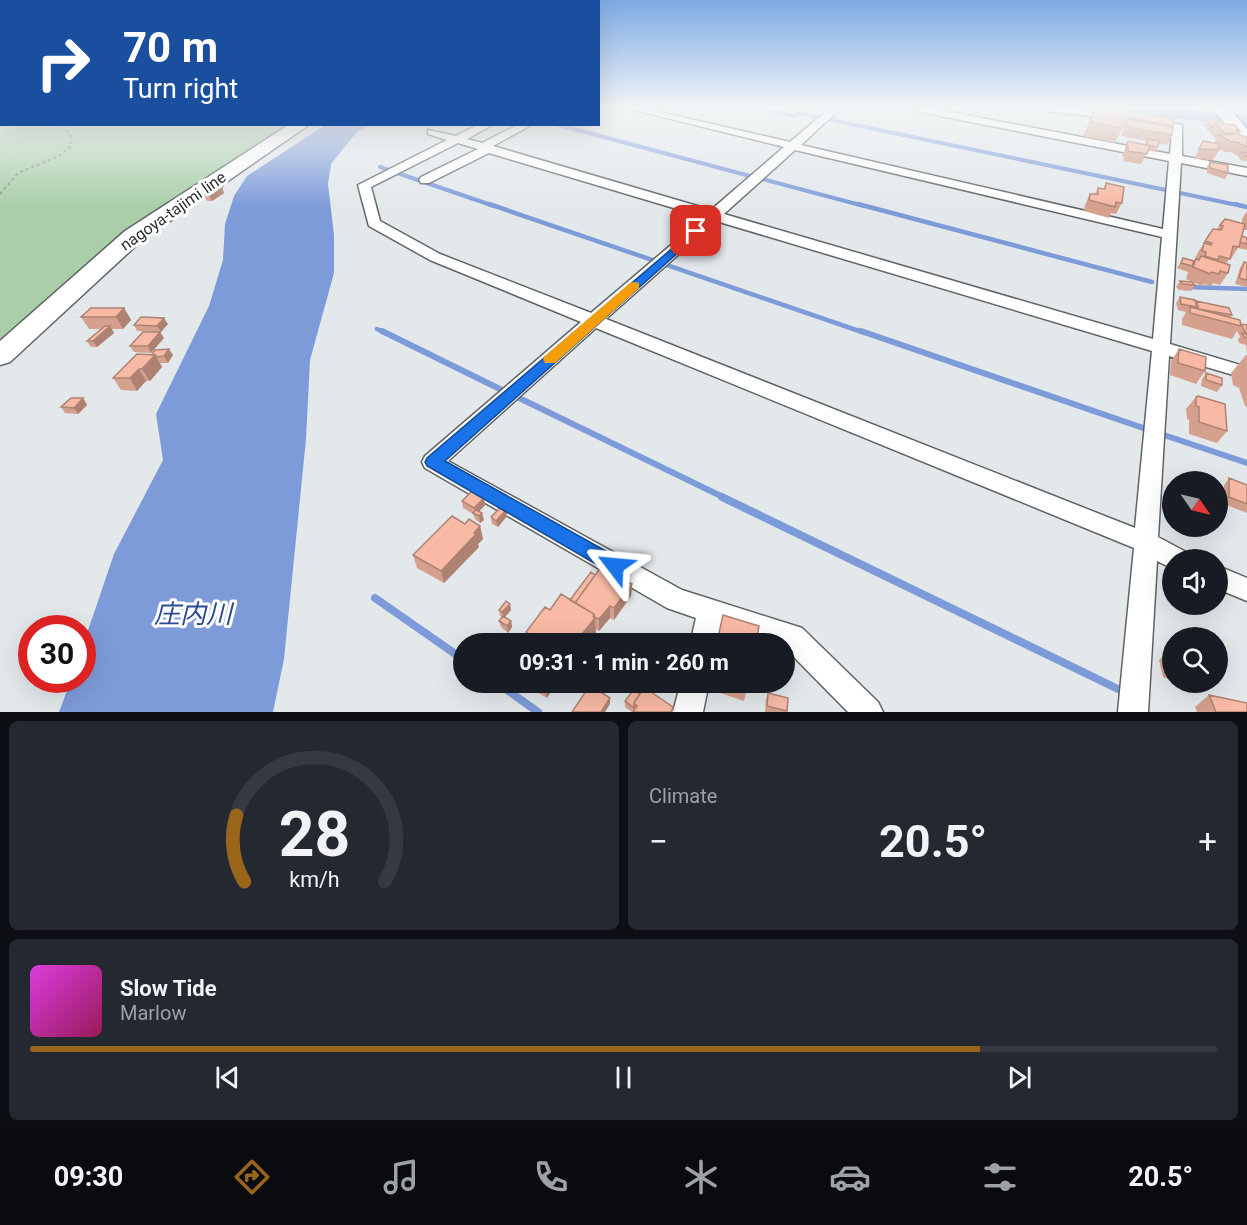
<!DOCTYPE html>
<html lang="en">
<head>
<meta charset="utf-8">
<style>
	body { margin:0; font-family:Roboto,"Noto Sans JP",sans-serif; background:#242831; color:#f1f3f6; height:100vh; display:flex; flex-direction:column; font-size:22px; white-space:nowrap }
	* { box-sizing:border-box; margin:0 }
	p { font-size:20px; color:#9ea1a6 }
	.icon { flex:none; width:33px; height:33px; fill:none; stroke:currentColor; stroke-width:2; stroke-linecap:round; stroke-linejoin:round }
	.map { position:relative; height:712px; overflow:hidden }
	.drawer { display:flex; flex-direction:column; gap:9px; padding:9px; background:#0d0f14; flex:1 }
	.drawer>* { flex:none }
	.top-card { position:absolute; left:0px; top:0px; width:600px; height:126px; box-shadow:0 6px 24px #0002; background:#1a4fa0; color:#fff; overflow:hidden }
	.needle { width:39px; rotate:124deg }
	.controls { position:absolute; left:1162px; top:471px; display:grid; gap:12px }
	.controls a { display:grid; place-items:center; width:66px; height:66px; border-radius:50%; background:#171b24; box-shadow:0 6px 24px #0002; font-size:30px }
	.speed { position:absolute; left:18px; top:615px; display:flex; gap:12px; font-size:30px; font-weight:700; text-align:center }
	.speed>* { display:grid; place-content:center; width:78px; height:78px; border-radius:50%; background:#171b24; box-shadow:0 6px 24px #0002; line-height:1 }
	.speed .limit { border:9px solid #d22; background:#fff; color:#111 }
	.pin { position:absolute; display:grid; place-items:center; width:51px; height:51px; color:#fff; margin:-26px; border-radius:12px; box-shadow:0 3px 9px #0006 }
	.me { position:absolute; width:66px; margin:-33px; rotate:299deg; stroke-linejoin:round; filter:drop-shadow(0 0 4px #0008) }
	.turn { display:flex; align-items:center; gap:21px; height:126px; padding:0 24px; font-size:27px }
	.turn .icon { width:78px; height:78px; stroke-width:2.5 }
	.turn b { display:block; font-size:42px; line-height:51px }
	.big { font-size:45px; font-weight:700; line-height:1.1 }
	.drawer .widget { flex:1; display:flex; flex-direction:column; justify-content:center; gap:9px; min-width:0; padding:0 21px; border-radius:9px; background:#242831 }
	.drawer .dial { align-items:center; gap:0 }
	.dial svg { height:156px; overflow:visible; fill:none; stroke:#363941; stroke-width:7; stroke-linecap:round; text-anchor:middle }
	.dial text { fill:#f1f3f6; stroke:none }
	.song { display:flex; align-items:center; gap:18px }
	.cover { width:72px; height:72px; border-radius:9px; background:linear-gradient(135deg,hsl(300 70% 55%),hsl(330 70% 35%)) }
	.played { height:6px; border-radius:3px; background:linear-gradient(90deg,#99651b 80%,#363941 80%) }
	.keys { display:flex; justify-content:space-around; direction:ltr }
	.heat { display:flex; justify-content:space-between; align-items:center; font-size:33px; direction:ltr }
	.drawer .tiles { flex:1; display:grid; gap:9px; grid-template-columns:1fr 1fr }
	.widget:last-child { grid-column:span 2 }
	.trip { position:absolute; left:453px; top:633px; width:342px; height:60px; border-radius:30px; background:#171b24; box-shadow:0 6px 24px #0002; font-weight:700; line-height:60px; text-align:center }
	.tab-bar { display:flex; height:96px; justify-content:space-around; align-items:center; background:#090b0e; color:#9ea1a6 }
	.tab-bar .icon { width:42px; height:42px }
	.tab-bar .active { color:#99651b }
	.tab-bar b { font-size:27px; color:#f1f3f6 }
	.map>svg:first-child { display:block }
</style>
</head>
<body>
<div class="map">
<svg width="1247" height="712" viewBox="0 0 1247 712">
	<rect width="100%" height="100%" fill="#e3e8eb"/>
	<path fill="#a9cea8" d="M0 108 2 124 292 125 123 232 0 341Z"/>
	<path fill="#7e9bd9" d="M325 125H371L357 132 331 164 328 184 334 235V273L310 360 306 439 284 659 273 712H59L71 680H82L83 645 114 554 163 460 156 414 209 306 223 260 225 224 234 196 247 176Z"/>
	<g fill="none" stroke-linecap="round" stroke-linejoin="round">
		<path stroke="#7e9bd9" stroke-width="4" d="M624 108 639 111
			M774 108H777L773 111 794 116 798 113 1242 206
			M555 124 750 176
			M380 167 494 206
			M762 179 864 206"/>
		<path stroke="#7e9bd9" stroke-width="4.5" d="M489 204 865 333
			M858 204 1152 282
			M1235 204 1247 207
			M1189 287 1247 289
			M377 329 385 333"/>
		<path stroke="#7e9bd9" stroke-width="6" d="M382 331 506 392
			M861 331 1149 430
			M515 396 725 498
			M1158 433 1247 463"/>
		<path stroke="#7e9bd9" stroke-width="8" d="M722 497 1118 689
			M375 598 464 660
			M496 682 538 712"/>
		<path fill="#7e9bd9" fill-rule="evenodd" d="M1120 108H1172L1247 116V126L1129 113 1123 112Z"/>
		<g stroke="#606466" stroke-width="3">
			<path id="street" d="M626 108H642L790 142 830 108H841L801 145 1163 229 1169 161 915 111 910 108H929L1170 154 1172 129 1145 123 1144 121 1149 118 1182 125V156L1247 168V176L1181 163 1170 344 1247 367V379L1169 356 1158 537 1186 552 1189 560H1173V569L1157 561 1148 712H1118L1134 548 596 328 448 461 682 590 802 628 878 702 883 712H848L784 647V644H774L721 626 717 644H690L696 618 667 608 425 468 422 462 425 456 581 322 430 260 369 226 358 185 447 140 428 134V130L456 136 479 124H494L467 139 482 143 519 124H533L493 146 711 210 784 147ZM458 143 478 149 421 177 419 180 421 183H429L489 153 704 217 591 313 440 254 380 221 371 187ZM795 150 1162 237 1153 339 724 214ZM716 221 1152 351 1135 528 606 319Z
				M1041 108H1069L1116 113 1121 116 1116 119 1046 111Z
				M1218 566 1247 578V601L1218 589Z
				M681 682H709L703 712H673Z"/>
		</g>
		<g stroke="#606466" stroke-width="3">
			<path id="primary" d="M1213 108H1229L1247 129V145L1241 144Z
				M290 124H310L141 241 10 362 0 365V341L125 231Z"/>
		</g>
		<path stroke="#8d9193" stroke-width="2" stroke-dasharray="3 3" stroke-linecap="butt" d="M0 194 18 173 59 156 70 147 72 138 62 124"/>
		<use href="#street" fill="#fff" fill-rule="evenodd"/>
		<use href="#primary" fill="#fff" fill-rule="evenodd"/>
	</g>
	<path fill="#d5a08d" d="M1095 108 1122 128 1115 143 1083 136Z
		M1129 111 1173 126 1172 135 1167 145 1159 143 1155 152 1148 150 1141 164 1123 161 1124 156H1122L1128 141 1145 145 1146 141 1121 136 1125 121Z
		M1206 119 1224 124 1240 131 1239 135 1247 137V161H1242L1238 157H1239L1231 152H1225L1219 148V150L1213 160 1194 159 1203 141 1214 143 1216 139 1209 132 1210 131H1208L1203 124Z
		M1210 162 1228 173 1225 179 1207 173V167Z
		M1106 183 1122 203 1116 214 1111 213 1109 218 1084 211 1085 205 1090 194H1095L1098 188 1103 189Z
		M222 187 224 193 212 201H207L204 195Z
		M1247 211V230H1244L1242 236 1247 238V250L1238 248 1231 259 1230 258 1226 264 1228 273 1220 285 1213 283 1211 286 1204 284 1202 286 1186 279 1188 272 1177 268 1183 258 1192 265 1197 254 1213 229H1217L1220 225 1242 223V219Z
		M1244 262 1247 263V287L1235 284 1240 268Z
		M1180 281 1195 285 1191 291 1179 290 1176 287Z
		M1180 297 1195 302 1196 301 1232 315 1230 317 1241 325H1247V354L1246 345 1239 343 1238 339 1240 337 1237 331 1232 339 1182 325V319L1186 312 1178 310 1176 303Z
		M124 308 131 320 123 329H112L114 333 97 347H91L87 341 101 329H89L81 317Z
		M168 324 161 332 137 331 134 325Z
		M164 338 151 353 134 352 130 346Z
		M1179 349 1205 371 1196 384 1170 375 1171 361Z
		M152 354 173 355 168 363H160L162 367 150 381H146L137 391 121 390 113 378Z
		M1246 355H1247V407L1245 406 1239 388 1233 385 1231 373Z
		M1206 373 1222 385 1217 392 1201 386 1202 379Z
		M1196 397 1227 431 1217 443 1189 434V420L1187 419 1186 409Z
		M83 398 87 405 78 414 65 413 61 407Z
		M1229 478 1247 485V513L1224 504V485Z
		M462 501 485 505 479 511 484 520 480 523 475 519 473 514 463 508Z
		M506 510 507 516 498 527 492 524 491 517Z
		M465 524 480 526 483 539 478 544 479 547 444 583 417 568 413 555Z
		M632 584 631 596 614 620 610 618 599 631 596 629V636L590 644H528L526 632 550 610 570 600Z
		M510 604 511 610 505 617 511 621 512 627 508 633 501 627 499 621 502 617 500 616 499 610Z
		M1165 654 1173 657V680L1163 677 1159 660Z
		M521 682H557L547 698Z
		M703 682H749L744 701 702 687Z
		M647 692 673 707V712H632L625 707V701L640 694Z
		M768 693 788 698 787 712H765L766 699Z
		M1209 695 1247 712H1197L1195 707Z"/>
	<path fill="#ae8273" d="M222 187 224 193 212 201 210 196Z
		M124 308 131 320 123 329 116 317Z
		M164 318 168 324 161 332 157 326Z
		M110 326 114 333 97 347 93 341Z
		M160 332 164 338 151 353 148 346Z
		M169 349 173 355 168 363 164 356Z
		M155 355 162 367 150 381 142 369Z
		M139 369 146 381 137 391 130 378Z
		M83 398 87 405 78 414 74 408Z
		M484 498 485 505 476 515 474 508Z
		M506 510 507 516 498 527 496 521Z
		M482 513 484 520 480 523 479 516Z
		M480 526 483 539 478 544 479 547 444 583 441 571Z
		M632 584 631 596 614 620V608Z
		M510 604 511 610 504 618 502 612Z
		M610 606V618L599 631V619Z
		M594 614 595 618 596 636 590 644H574Z
		M511 621 512 627 508 633 507 626Z
		M544 682H557L547 698Z
		M610 698V704L605 712H601Z"/>
	<path fill="#f8baa4" stroke="#ae8273" stroke-width="1.5" d="M1095 108H1127L1122 128 1090 122Z
		M1129 111 1173 119V126L1128 118Z
		M1128 119 1173 127 1172 135 1126 127Z
		M1206 119 1222 121 1224 124 1215 123 1213 127 1211 126Z
		M1215 123 1235 125 1240 131 1236 130 1239 135 1247 137V147L1237 142H1231L1219 135 1236 134 1225 133Z
		M1148 139 1159 141 1158 147 1146 145Z
		M1128 141 1150 146 1147 154 1128 151V146H1126Z
		M1203 141 1219 144V150L1199 149Z
		M1241 152 1247 153V156H1245Z
		M1210 162 1228 165V173L1210 168Z
		M1106 183 1124 187 1122 203 1116 202 1115 207 1089 200 1090 194H1098V188L1105 189Z
		M216 187H222L210 196 204 195Z
		M1225 219 1245 224 1239 247 1233 246 1230 259 1219 256 1218 260 1205 256 1206 252 1202 251 1204 243 1211 245 1212 243 1205 241 1213 229 1221 230 1223 226 1220 225Z
		M1242 236 1247 238V244L1240 242Z
		M1201 256 1230 265 1228 273 1220 271 1219 274 1211 272 1210 274 1193 267 1196 259 1199 260Z
		M1183 258 1194 261 1192 266 1181 263Z
		M1244 262 1247 263V280L1239 278Z
		M1180 281 1192 282 1195 285 1183 284Z
		M1180 297 1195 300 1197 307 1181 304Z
		M1196 301 1229 308 1232 315 1199 309Z
		M1190 307 1240 320 1241 326 1190 313Z
		M91 308H124L116 317H81Z
		M141 317 164 318 157 326 134 325Z
		M1241 324 1247 325V338L1244 337 1242 333 1246 334Z
		M105 326H110L93 341H87Z
		M143 332H160L148 346H130Z
		M169 349 164 356 157 357 155 355 152 354 155 350Z
		M1179 349 1206 357 1205 371 1178 363Z
		M137 354 155 355 142 369H139L130 378H113Z
		M1206 373 1222 378V385L1206 380Z
		M1198 396 1225 404 1227 431 1199 422V407L1196 406V397Z
		M71 398H83L74 408 61 407Z
		M1229 478 1247 485V504L1229 497Z
		M472 491 484 498 474 508 462 501Z
		M501 507 506 510 496 521 491 517Z
		M476 510 482 513 479 516 473 513Z
		M452 516 465 524 469 519 480 526 474 533 476 534 441 571 413 555Z
		M601 567 632 584 614 608 610 606 599 619 594 617V614L575 603Z
		M591 572 595 575 575 603 570 600Z
		M561 594 594 614 593 616 595 618 574 644H530L535 638 526 632 545 607 550 610Z
		M506 601 510 604 502 612 499 610Z
		M723 615 759 626 756 644H712L713 641 717 642Z
		M503 616 511 621 507 626 499 621Z
		M1165 654 1173 657V672L1169 671Z
		M726 682H749L747 690Z
		M590 685 610 698 601 712H572Z
		M634 689 640 694 634 703V708L625 701Z
		M643 689 647 692 648 690 673 707 671 712H633L637 706 634 703Z
		M768 693 788 698 787 711 767 706Z
		M1209 695 1247 703V712H1216Z"/>
	<linearGradient id="sky" x2="0" y2="1"><stop stop-color="#7daae2"/><stop offset="0.52" stop-color="#f2f5f6"/><stop offset="1" stop-color="#f2f5f6" stop-opacity="0"/></linearGradient>
	<rect width="1247" height="207" fill="url(#sky)"/>
	<path fill="#1a73e8" stroke="#114b97" stroke-width="1.5" d="M696 228 700 229V233L445 461 622 560 624 566 622 571 615 574 608 571 427 466 425 462 427 458Z"/>
	<path fill="#f59e0b" d="M634 282 639 283V288L555 363H545L543 359 545 356 630 283Z"/>
	<g text-anchor="middle" dominant-baseline="central" stroke-width="6" stroke-linejoin="round" paint-order="stroke">
		<g font-size="16" fill="#2b2d2e" stroke="#fff">
			<text transform="translate(173 211) rotate(-35)">nagoya-tajimi line</text>
		</g>
		<g font-size="26" font-style="italic" fill="#2a4a93" stroke="#fff">
			<text x="193" y="614">庄内川</text>
		</g>
	</g>
</svg>
<div class="controls">
<a><svg class="needle" viewBox="-14 -14 28 28"><path d="M0-13l5 13h-10z" fill="#e53935"/><path d="M0 13l5-13h-10z" fill="#9ea1a6"/></svg></a>
<a><svg class="icon" aria-label="sound" viewBox="0 0 24 24"><path d="M4 9h4l5-4v14l-5-4H4zM17 9q2 3 0 6"/></svg></a>
<a><svg class="icon" aria-label="search" viewBox="0 0 24 24"><circle cx="10" cy="10" r="6"/><path d="M15 15l6 6"/></svg></a>
</div>
<div class="speed"><div class="limit">30</div></div>
<div class="pin" style="left:696px;top:231px;background:#d93025"><svg class="icon" aria-label="arrive" viewBox="0 0 24 24"><path d="M6 21V4h12l-3 4 3 4H6"/></svg></div>
<svg class="me" style="left:615px;top:566px" viewBox="-20 -20 40 40"><path d="M0-17L14 15 0 8-14 15z" fill="#1a73e8" stroke="#fff" stroke-width="4"/></svg>
<div class="trip">09:31 · 1 min · 260 m</div>
<div class="top-card">
<div class="turn"><svg class="icon" aria-label="right" viewBox="0 0 24 24"><path d="M7 20v-9h11M14 6l5 5-5 5"/></svg><div><b>70 m</b>Turn right</div></div>
</div>
</div>
<section class="drawer">
<div class="tiles">
<div class="widget dial"><svg viewBox="0 0 100 80">
<path d="M14 69A42 42 0 1 1 86 69"/>
<path d="M14 69A42 42 0 0 1 10 35" stroke="#99651b"/>
<text x="50" y="56" font-size="32" font-weight="700">28</text>
<text x="50" y="72" font-size="11">km/h</text>
</svg></div>
<div class="widget"><p>Climate</p>
<div class="heat"><a>−</a><b class="big">20.5°</b><a>+</a></div>
</div>
<div class="widget">
<div class="song"><i class="cover"></i><div><b>Slow Tide</b><p>Marlow</p></div></div>
<div class="played"></div>
<div class="keys"><svg class="icon" aria-label="previous" viewBox="0 0 24 24"><path d="M18 5L8 12l10 7zM5 5v14"/></svg><svg class="icon" aria-label="pause" viewBox="0 0 24 24"><path d="M8 5v14M16 5v14"/></svg><svg class="icon" aria-label="next" viewBox="0 0 24 24"><path d="M6 5l10 7-10 7zM19 5v14"/></svg></div>
</div>
</div>
</section>
<nav class="tab-bar">
<b>09:30</b>
<svg class="icon active" aria-label="directions" viewBox="0 0 24 24"><path d="M12 3l9 9-9 9-9-9zM9 14v-3h6M13 9l2 2-2 2"/></svg>
<svg class="icon" aria-label="music" viewBox="0 0 24 24"><path d="M9 18V5l10-2v13"/><circle cx="6" cy="18" r="3"/><circle cx="16" cy="16" r="3"/></svg>
<svg class="icon" aria-label="phone" viewBox="0 0 24 24"><path d="M5 4h4l2 5-3 2q2 4 5 5l2-3 5 2v4C11 20 4 13 5 4z"/></svg>
<svg class="icon" aria-label="climate" viewBox="0 0 24 24"><path d="M12 3v18M4 7l16 10M4 17L20 7"/></svg>
<svg class="icon" aria-label="car" viewBox="0 0 24 24"><path d="M5 17H2v-5l4-1 3-4h7l3 4 3 1v5h-3M9 17h6M6 11h13"/><circle cx="7" cy="17" r="2"/><circle cx="17" cy="17" r="2"/></svg>
<svg class="icon" aria-label="filters" viewBox="0 0 24 24"><path d="M4 7h16M4 17h16"/><circle cx="9" cy="7" r="2"/><circle cx="15" cy="17" r="2"/></svg>
<b>20.5°</b>
</nav>
</body>
</html>
